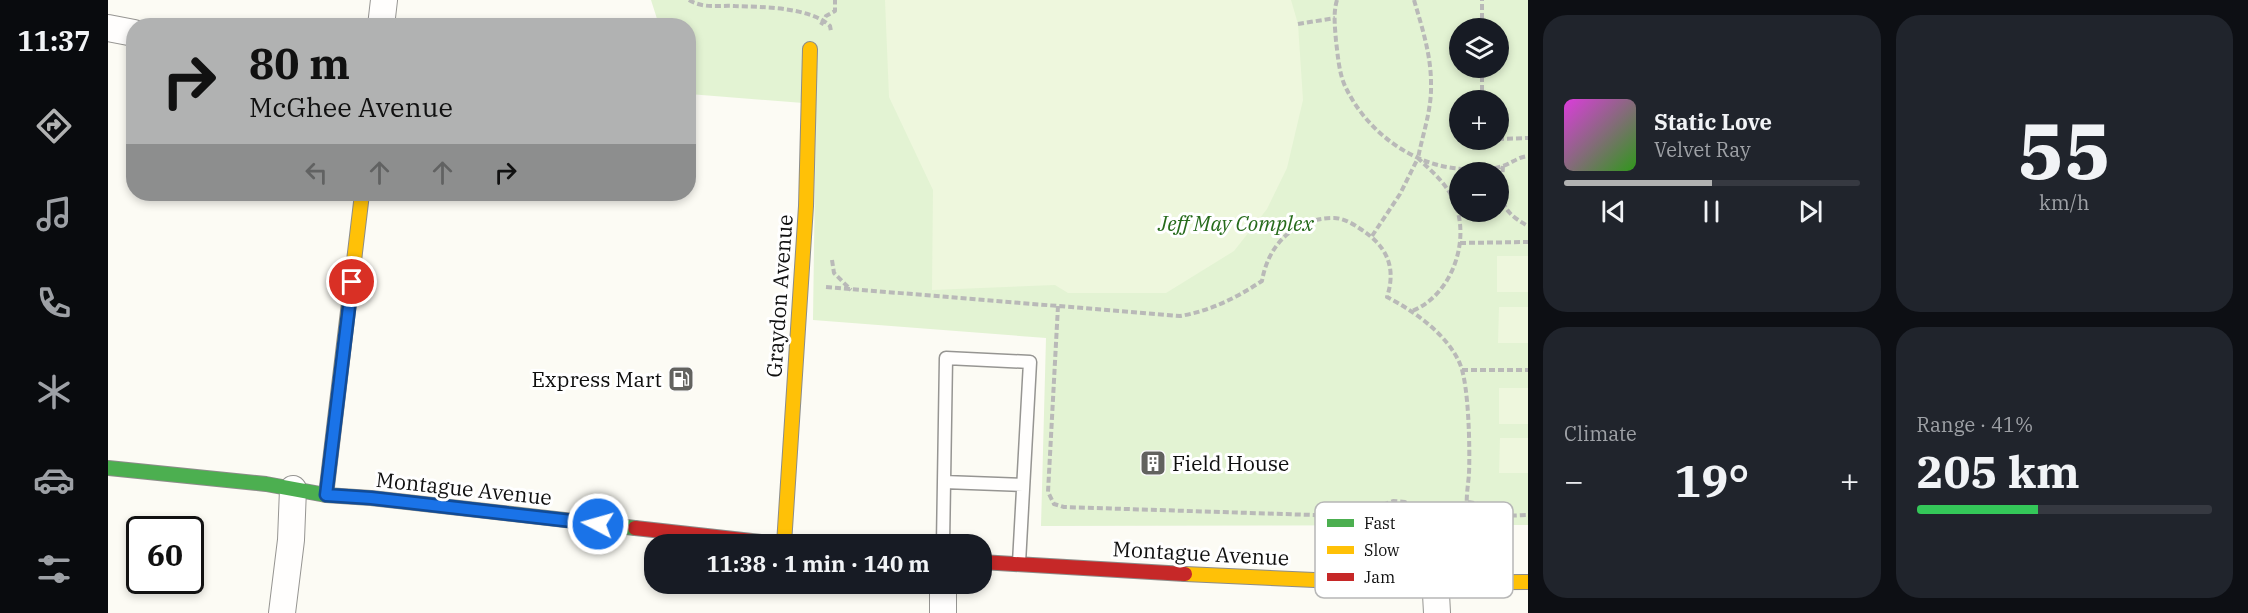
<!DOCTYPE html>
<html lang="en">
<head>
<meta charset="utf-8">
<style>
	body { margin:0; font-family:"IBM Plex Serif",serif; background:#20242c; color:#f1f3f6; height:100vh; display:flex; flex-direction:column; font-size:22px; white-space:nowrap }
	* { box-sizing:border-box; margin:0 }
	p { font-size:20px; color:#9ea1a6 }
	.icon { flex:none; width:33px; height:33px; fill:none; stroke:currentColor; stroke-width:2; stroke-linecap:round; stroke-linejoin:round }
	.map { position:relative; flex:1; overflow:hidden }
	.details { display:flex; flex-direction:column; gap:15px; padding:15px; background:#0d0f14; width:720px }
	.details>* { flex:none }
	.top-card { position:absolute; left:18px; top:18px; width:570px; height:183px; border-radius:24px; box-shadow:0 3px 9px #0003; background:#b1b2b2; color:#111; overflow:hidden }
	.tools { position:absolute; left:1341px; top:18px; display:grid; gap:12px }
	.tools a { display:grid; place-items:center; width:60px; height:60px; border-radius:50%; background:#171b24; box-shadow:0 3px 9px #0003; font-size:30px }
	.speed { position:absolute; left:18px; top:516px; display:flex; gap:12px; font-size:30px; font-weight:700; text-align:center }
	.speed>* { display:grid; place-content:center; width:78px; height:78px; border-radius:50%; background:#171b24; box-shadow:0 3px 9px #0003; line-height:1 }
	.speed .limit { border:3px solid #111; border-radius:9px; background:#fff; color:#111 }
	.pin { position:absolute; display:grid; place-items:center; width:51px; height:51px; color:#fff; margin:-26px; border:3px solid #fff; border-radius:50%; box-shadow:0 2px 6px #0007 }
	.me { position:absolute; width:66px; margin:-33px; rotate:276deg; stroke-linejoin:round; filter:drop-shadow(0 0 4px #0008) }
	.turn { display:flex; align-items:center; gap:21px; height:126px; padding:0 24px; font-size:27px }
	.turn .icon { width:78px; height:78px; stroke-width:2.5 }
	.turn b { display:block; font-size:42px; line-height:51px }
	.lanes { display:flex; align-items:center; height:57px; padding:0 24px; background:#0003; justify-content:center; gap:30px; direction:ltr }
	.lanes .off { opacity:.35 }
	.big { font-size:45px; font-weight:700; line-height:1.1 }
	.details .widget { flex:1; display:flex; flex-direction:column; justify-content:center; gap:9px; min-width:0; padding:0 21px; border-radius:24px; background:#20242c }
	.details .dial { align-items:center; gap:0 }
	.dial b { font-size:78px; line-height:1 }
	.song { display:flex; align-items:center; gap:18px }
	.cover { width:72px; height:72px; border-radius:9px; background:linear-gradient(135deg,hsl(300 70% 55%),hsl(110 70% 35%)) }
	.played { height:6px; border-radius:3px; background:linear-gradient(90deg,#b1b2b2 50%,#363941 50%) }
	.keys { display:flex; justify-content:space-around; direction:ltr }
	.heat { display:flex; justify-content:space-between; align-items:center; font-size:33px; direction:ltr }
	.charge { height:9px; border-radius:4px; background:linear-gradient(90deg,#34c759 41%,#363941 0) }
	.details .tiles { flex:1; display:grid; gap:15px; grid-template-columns:repeat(2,1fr) }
	.trip { position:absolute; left:536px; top:534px; width:348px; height:60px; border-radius:24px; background:#171b24; box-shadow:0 3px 9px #0003; font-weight:700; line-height:60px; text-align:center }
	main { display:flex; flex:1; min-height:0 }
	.menu { display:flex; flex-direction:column; width:108px; justify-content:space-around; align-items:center; background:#090b0e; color:#9ea1a6 }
	.menu .icon { width:42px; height:42px }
	.menu .on { color:#b1b2b2 }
	.menu b { font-size:27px; color:#f1f3f6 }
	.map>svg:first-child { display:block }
</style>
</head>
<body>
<main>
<nav class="menu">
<b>11:37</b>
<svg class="icon on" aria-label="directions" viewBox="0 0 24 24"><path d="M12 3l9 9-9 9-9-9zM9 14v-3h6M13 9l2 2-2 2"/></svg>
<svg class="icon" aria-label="music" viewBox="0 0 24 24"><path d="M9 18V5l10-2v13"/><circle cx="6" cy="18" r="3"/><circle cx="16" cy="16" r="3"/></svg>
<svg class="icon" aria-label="phone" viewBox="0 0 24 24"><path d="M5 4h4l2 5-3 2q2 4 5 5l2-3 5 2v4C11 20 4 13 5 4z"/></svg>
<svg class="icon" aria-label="climate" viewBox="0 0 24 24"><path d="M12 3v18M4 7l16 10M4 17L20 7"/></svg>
<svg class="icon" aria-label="car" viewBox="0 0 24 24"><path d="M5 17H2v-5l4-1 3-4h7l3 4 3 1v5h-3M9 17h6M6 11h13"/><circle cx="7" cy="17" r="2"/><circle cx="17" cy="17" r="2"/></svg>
<svg class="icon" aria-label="filters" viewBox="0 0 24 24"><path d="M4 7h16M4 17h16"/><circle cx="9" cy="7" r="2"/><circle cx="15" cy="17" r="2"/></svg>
</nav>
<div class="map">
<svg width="1420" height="613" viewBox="0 0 1420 613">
	<rect width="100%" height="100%" fill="#fcfbf4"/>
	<path fill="#e3f3d3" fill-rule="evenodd" d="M543 0H1420V525L933 526 938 338 705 320 708 104 581 94 580 26 551 25ZM1352 28H1390V68H1352ZM1352 100H1390V140H1352ZM1352 172H1390V212H1352Z"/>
	<path fill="#eef7dd" d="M777 0H1183L1190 24 1195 100 1179 168 1159 209 1126 251 1058 293H960L947 285 824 290 825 190 781 97Z
		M1389 256H1420V292H1389Z
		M1391 307H1420V343H1390Z
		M1391 388H1420V424H1391Z
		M1392 438H1420V473H1391Z"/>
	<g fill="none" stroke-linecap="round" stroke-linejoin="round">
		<g stroke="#969592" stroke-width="15">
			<path id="lane" d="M836 482 915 485
				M835 544 838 358 922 362 911 563"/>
		</g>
		<g stroke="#969592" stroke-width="28">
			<path id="street" d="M273 26 276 0
				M0 28 26 33
				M1326 555 1329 613
				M835 584V613
				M174 613 183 540 185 489"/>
		</g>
		<g stroke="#8c8c89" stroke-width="16">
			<path id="fast" d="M0 468 158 484 218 495 263 498 527 528"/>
		</g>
		<g stroke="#8c8c89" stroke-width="16">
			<path id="slow" d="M218 495 254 194
				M676 544 698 206 702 49
				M1077 574 1273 583 1420 582"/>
		</g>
		<g stroke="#8c8c89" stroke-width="16">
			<path id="jam" d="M527 528 672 544
				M873 562 1077 574"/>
		</g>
		<path stroke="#b9b9b8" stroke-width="4" stroke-dasharray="6 3" stroke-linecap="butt" d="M581 0C596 9 610 5 627 6 653 7 703 7 722 26L723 31
			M1229 0C1225 13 1227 27 1228 41 1230 56 1231 76 1239 90 1259 130 1300 162 1345 168 1361 170 1380 171 1395 166 1404 163 1410 157 1420 156
			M1306 0C1314 27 1323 55 1323 83 1324 109 1315 133 1310 158
			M1190 24 1227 18
			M713 25 718 16 727 11V0
			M1374 28V0
			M1374 100V68
			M1390 139 1420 138
			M1395 166C1393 198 1389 209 1420 226
			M1264 236 1292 194 1310 158C1322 170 1336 181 1344 197 1365 236 1345 295 1304 311
			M1352 243 1420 242
			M724 260 726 273 743 290
			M718 287 1072 316C1102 311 1128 298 1154 281 1160 245 1186 218 1226 218 1234 218 1244 223 1251 228 1278 245 1289 266 1279 297 1306 311 1340 335 1352 364 1361 385 1362 449 1361 474 1360 486 1357 503 1360 515 1362 521 1366 530 1371 534
			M950 306 940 492 946 504 956 507 1237 516 1257 512 1285 501 1297 502 1293 521 1285 531
			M1354 370H1420
			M1360 502C1375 504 1379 508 1391 513 1400 517 1411 515 1420 515"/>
		<use href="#lane" stroke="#fffefd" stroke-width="12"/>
		<use href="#street" stroke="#fffefd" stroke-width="26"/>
		<use href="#fast" stroke="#4caf50" stroke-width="14"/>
		<use href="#slow" stroke="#ffc107" stroke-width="14"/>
		<use href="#jam" stroke="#c62828" stroke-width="14"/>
	</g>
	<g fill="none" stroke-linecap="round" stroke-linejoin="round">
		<g stroke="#114b97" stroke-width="15">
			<path id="route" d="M244 282 218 495 263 498 490 524"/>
		</g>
		<use href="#route" stroke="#1a73e8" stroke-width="10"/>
	</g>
	<defs>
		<g id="fuel-square" transform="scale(1.35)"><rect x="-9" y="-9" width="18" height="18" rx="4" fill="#62625f" stroke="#fff"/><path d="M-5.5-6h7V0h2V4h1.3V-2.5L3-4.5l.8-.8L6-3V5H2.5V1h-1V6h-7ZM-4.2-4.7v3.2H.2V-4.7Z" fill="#fff"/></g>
		<g id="building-square" transform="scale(1.35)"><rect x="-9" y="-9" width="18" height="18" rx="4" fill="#62625f" stroke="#fff"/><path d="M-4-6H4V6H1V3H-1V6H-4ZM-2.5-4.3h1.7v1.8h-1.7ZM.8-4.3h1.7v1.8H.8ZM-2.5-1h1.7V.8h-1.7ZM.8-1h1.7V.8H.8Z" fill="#fff"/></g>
	</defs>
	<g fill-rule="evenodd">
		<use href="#fuel-square" x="573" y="379"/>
		<use href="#building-square" x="1045" y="463"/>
	</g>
	<g text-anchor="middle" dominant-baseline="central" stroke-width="6" stroke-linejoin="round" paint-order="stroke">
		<g font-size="21" font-style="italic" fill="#266b1b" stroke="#fff">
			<text x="1128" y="223">Jeff May Complex</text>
		</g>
		<g font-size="21" fill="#0f0f0f" stroke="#fff">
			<text transform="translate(671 296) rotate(-86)">Graydon Avenue</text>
			<text transform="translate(356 488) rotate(6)">Montague Avenue</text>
			<text transform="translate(1093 553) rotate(3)">Montague Avenue</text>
		</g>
		<g font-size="21" fill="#0f0f0f" stroke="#fff" text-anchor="end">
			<text x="554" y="379">Express Mart</text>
			<text x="1064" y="463" text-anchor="start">Field House</text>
		</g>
	</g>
	<rect x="1207" y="502" width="198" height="96" rx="9" fill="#fff" stroke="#b7b7b7" stroke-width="1.5"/>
	<rect x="1219" y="519" width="27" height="8" fill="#4caf50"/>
	<rect x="1219" y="546" width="27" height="8" fill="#ffc107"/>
	<rect x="1219" y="573" width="27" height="8" fill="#c62828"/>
	<g font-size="16" fill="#0f0f0f">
		<text x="1256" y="529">Fast</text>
		<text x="1256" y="556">Slow</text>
		<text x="1256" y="583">Jam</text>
	</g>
</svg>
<div class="tools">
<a><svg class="icon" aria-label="layers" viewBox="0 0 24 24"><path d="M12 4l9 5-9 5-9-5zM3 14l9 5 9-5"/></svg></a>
<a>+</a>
<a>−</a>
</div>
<div class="speed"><div class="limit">60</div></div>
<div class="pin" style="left:244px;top:282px;background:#d93025"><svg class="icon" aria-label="arrive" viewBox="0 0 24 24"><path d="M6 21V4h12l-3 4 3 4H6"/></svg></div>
<svg class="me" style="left:490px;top:524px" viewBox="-20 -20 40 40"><circle r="17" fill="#1a73e8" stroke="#fff" stroke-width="3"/><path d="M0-11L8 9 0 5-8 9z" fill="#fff"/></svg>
<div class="trip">11:38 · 1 min · 140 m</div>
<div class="top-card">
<div class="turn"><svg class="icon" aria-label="right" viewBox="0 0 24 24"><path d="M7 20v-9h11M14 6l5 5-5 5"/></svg><div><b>80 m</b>McGhee Avenue</div></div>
<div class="lanes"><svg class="icon off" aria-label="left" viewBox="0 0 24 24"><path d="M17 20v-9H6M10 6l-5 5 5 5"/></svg><svg class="icon off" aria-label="ahead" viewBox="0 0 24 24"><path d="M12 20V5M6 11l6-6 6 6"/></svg><svg class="icon off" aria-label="ahead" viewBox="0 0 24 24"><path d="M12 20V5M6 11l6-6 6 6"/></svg><svg class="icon" aria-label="right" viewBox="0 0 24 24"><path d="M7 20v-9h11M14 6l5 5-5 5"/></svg></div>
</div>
</div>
<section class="details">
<div class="tiles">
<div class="widget">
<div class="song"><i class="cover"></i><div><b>Static Love</b><p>Velvet Ray</p></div></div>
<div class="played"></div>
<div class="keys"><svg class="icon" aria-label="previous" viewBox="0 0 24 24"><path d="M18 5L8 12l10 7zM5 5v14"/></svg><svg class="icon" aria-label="pause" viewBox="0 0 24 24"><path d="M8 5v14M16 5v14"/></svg><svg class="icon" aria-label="next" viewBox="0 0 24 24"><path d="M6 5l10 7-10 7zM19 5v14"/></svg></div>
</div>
<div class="widget dial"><b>55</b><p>km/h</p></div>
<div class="widget"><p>Climate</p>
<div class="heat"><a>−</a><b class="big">19°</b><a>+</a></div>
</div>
<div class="widget"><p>Range · 41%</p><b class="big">205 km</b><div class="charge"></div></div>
</div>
</section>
</main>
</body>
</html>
